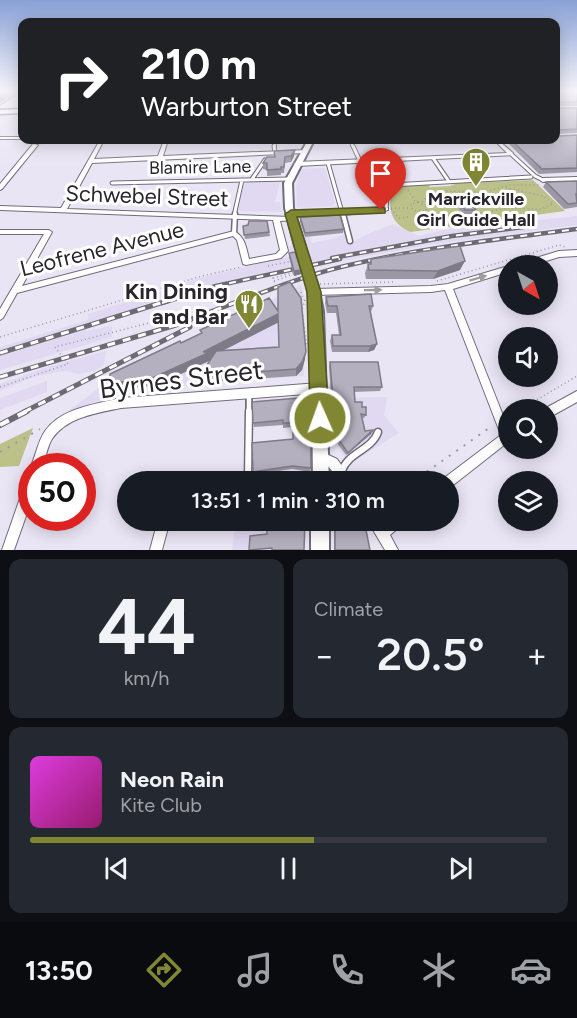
<!DOCTYPE html>
<html lang="en">
<head>
<meta charset="utf-8">
<style>
	body { margin:0; font-family:Figtree,sans-serif; background:#242831; color:#f1f3f6; height:100vh; display:flex; flex-direction:column; font-size:22px; white-space:nowrap }
	* { box-sizing:border-box; margin:0 }
	p { font-size:20px; color:#9ea1a6 }
	.icon { flex:none; width:33px; height:33px; fill:none; stroke:currentColor; stroke-width:2; stroke-linecap:round; stroke-linejoin:round }
	.map { position:relative; height:550px; overflow:hidden }
	.side { display:flex; flex-direction:column; gap:9px; padding:9px; background:#0d0f14; flex:1 }
	.side>* { flex:none }
	.banner { position:absolute; left:18px; top:18px; width:542px; height:126px; border-radius:12px; box-shadow:0 3px 15px #0003; background:#202124; color:#fff; overflow:hidden }
	.needle { width:39px; rotate:141deg }
	.tools { position:absolute; left:498px; top:255px; display:grid; gap:12px }
	.tools a { display:grid; place-items:center; width:60px; height:60px; border-radius:50%; background:#171b24; box-shadow:0 3px 15px #0003; font-size:30px }
	.speed { position:absolute; left:18px; top:453px; display:flex; gap:12px; font-size:30px; font-weight:700; text-align:center }
	.speed>* { display:grid; place-content:center; width:78px; height:78px; border-radius:50%; background:#171b24; box-shadow:0 3px 15px #0003; line-height:1 }
	.speed .limit { border:9px solid #d22; background:#fff; color:#111 }
	.pin { position:absolute; display:grid; place-items:center; width:51px; height:51px; color:#fff; margin:-62px -26px; border-radius:50% 50% 50% 0; rotate:-45deg; box-shadow:0 0 6px #0007 }
	.pin .icon { rotate:45deg }
	.me { position:absolute; width:66px; margin:-33px; rotate:358deg; stroke-linejoin:round; filter:drop-shadow(0 0 4px #0008) }
	.turn { display:flex; align-items:center; gap:21px; height:126px; padding:0 24px; font-size:27px }
	.turn .icon { width:78px; height:78px; stroke-width:2.5 }
	.turn b { display:block; font-size:42px; line-height:51px }
	.big { font-size:45px; font-weight:600; line-height:1.1 }
	.side .widget { flex:1; display:flex; flex-direction:column; justify-content:center; gap:9px; min-width:0; padding:0 21px; border-radius:12px; background:#242831 }
	.side .dial { align-items:center; gap:0 }
	.dial b { font-size:78px; line-height:1 }
	.song { display:flex; align-items:center; gap:18px }
	.cover { width:72px; height:72px; border-radius:9px; background:linear-gradient(135deg,hsl(300 70% 55%),hsl(320 70% 35%)) }
	.played { height:6px; border-radius:3px; background:linear-gradient(90deg,#808632 55%,#363941 55%) }
	.keys { display:flex; justify-content:space-around; direction:ltr }
	.heat { display:flex; justify-content:space-between; align-items:center; font-size:33px; direction:ltr }
	.side .tiles { flex:1; display:grid; gap:9px; grid-template-columns:1fr 1fr }
	.widget:last-child { grid-column:span 2 }
	.trip { position:absolute; left:117px; top:471px; width:342px; height:60px; border-radius:30px; background:#171b24; box-shadow:0 3px 15px #0003; font-weight:600; line-height:60px; text-align:center }
	.menu { display:flex; height:96px; justify-content:space-around; align-items:center; background:#090b0e; color:#9ea1a6 }
	.menu .icon { width:42px; height:42px }
	.menu .on { color:#808632 }
	.menu b { font-size:27px; color:#f1f3f6 }
	.map>svg:first-child { display:block }
</style>
</head>
<body>
<div class="map">
<svg width="577" height="550" viewBox="0 0 577 550">
	<rect width="100%" height="100%" fill="#eae5f5"/>
	<path fill="#e1d9f1" d="M325 168 335 203 332 206 297 208 296 187 301 169Z
		M250 181 280 182 275 202H280L282 212 238 211 243 185Z
		M577 216V225L435 244 285 271 222 286 86 328V331L112 326V337L0 370V347L88 320V314L203 277 291 256 288 247 306 243 299 220H304L312 243 332 239 344 234 346 240 353 242 363 236 393 224 419 236 448 229Z
		M302 285 304 376 128 390 65 413 113 378Z
		M106 351 104 365 95 371 79 374 64 371 33 377 0 391V384L47 367Z
		M47 381V392L0 410V398Z
		M387 397 384 415 399 433 349 464 333 440 331 398Z
		M243 521H306L305 550H232L235 528 242 526Z"/>
	<path fill="#bbc189" d="M533 180 565 211 410 232C388 221 390 209 390 187L428 184 430 187 450 186 457 183Z
		M33 428 19 466 0 467V444Z"/>
	<g fill="none" stroke-linecap="round" stroke-linejoin="round">
		<path stroke="#9885b9" stroke-width="1.5" d="M0 105 20 92"/>
		<g stroke="#716c7a" stroke-width="4">
			<path id="service-far4" d="M274 140 275 147
				M350 140 353 147"/>
		</g>
		<g stroke="#716c7a" stroke-width="5">
			<path id="service-far3" d="M274 146 275 153
				M353 146 360 161
				M511 154 535 176 543 180
				M433 158 448 180
				M328 163 343 216
				M252 179 265 160
				M112 183 289 179
				M386 209 388 187 392 185 531 177
				M234 216 242 180"/>
		</g>
		<g stroke="#716c7a" stroke-width="7">
			<path id="service-far2" d="M343 214 350 241
				M234 233 235 214"/>
		</g>
		<g stroke="#716c7a" stroke-width="8">
			<path id="service-far1" d="M249 412V393"/>
		</g>
		<g stroke="#716c7a" stroke-width="9">
			<path id="service" d="M342 471C347 453 372 450 378 432
				M248 477 249 411
				M240 520V523"/>
		</g>
		<g stroke="#716c7a" stroke-width="2">
			<path id="minor" d="M0 137H22V139H0Z
				M100 140H104L94 159 158 156 164 140H168L163 156 306 150 307 151 304 153 92 163 67 209 292 217 294 218 295 219 294 220 280 221 288 251 281 258 246 265 243 264 237 240 233 236 17 293 3 318 0 320V309L44 234H0V230H49L52 232 22 286 234 231C245 237 246 247 249 259L276 254 280 250 273 220 0 210V206L61 208Z
				M494 140H498L513 153V155L297 166 294 164 297 162 507 153Z
				M33 144 38 145 2 189 0 190V184Z
				M577 177V181L543 182 540 180 543 178Z
				M386 207 388 208V210L342 215 291 216 288 214 291 212 342 211Z
				M577 250V256L559 257 530 266H516V264L559 251Z
				M508 266V272L453 289 508 428V442L452 486 448 488V482H442L444 478 501 435 445 290 431 292 314 295 311 294 310 292 311 290 314 289 431 286 448 284Z
				M319 383 322 385 324 388 322 391 319 393 121 408C97 413 67 417 52 439 47 447 46 458 42 466H31C36 455 38 441 45 431 61 408 96 404 121 398Z
				M577 391V402L548 418V410L544 409Z
				M320 451 337 459 353 482H340L329 467 316 460 315 456 316 452Z
				M32 475V499L14 550H2L26 481 28 477Z
				M158 520H170L162 550H150Z
				M367 520H380L383 525 388 520H405L403 524 390 535 398 550H385Z"/>
		</g>
		<g stroke="#716c7a" stroke-width="3">
			<path id="tertiary" d="M22 109V113L0 114V110Z"/>
		</g>
		<g stroke="#716c7a" stroke-width="4">
			<path id="secondary" d="M308 140H314L292 183 293 208 305 246 300 249 295 246 285 208 284 183Z
				M312 280 316 281 317 284 323 311 329 482H313L311 311 307 284 308 281Z
				M311 520H329V550H311Z"/>
		</g>
		<path stroke="#9b97a3" stroke-width="1.5" stroke-dasharray="1 3" stroke-linecap="butt" d="M41 144 45 140
			M408 190 415 201
			M418 202 426 206V211H416L411 208V204Z
			M422 202 430 194 445 191 484 192 510 185H539
			M391 208H410
			M391 209 399 218 411 217
			M426 211 439 217 457 218 508 208 541 209 553 204 543 196 504 187
			M268 266 292 261
			M271 274 275 283
			M273 278 295 272
			M274 281 294 274
			M437 281 559 245 565 247
			M320 284 396 282
			M301 292 304 300
			M305 300 302 310 307 346
			M0 337 202 276 241 267
			M0 387 68 364 55 347 157 321
			M520 410 577 376"/>
		<path stroke="#9b97a3" stroke-width="2" stroke-dasharray="2 7" stroke-linecap="butt" d="M333 442 334 449
			M0 452 40 429
			M256 482 283 477 309 479
			M412 482 492 426"/>
		<use href="#service-far4" stroke="#fff" stroke-width="2"/>
		<use href="#service-far3" stroke="#fff" stroke-width="3"/>
		<use href="#service-far2" stroke="#fff" stroke-width="4"/>
		<use href="#service-far1" stroke="#fff" stroke-width="4.5"/>
		<use href="#service" stroke="#fff" stroke-width="6"/>
		<use href="#minor" fill="#fff" fill-rule="evenodd"/>
		<use href="#tertiary" fill="#fff" fill-rule="evenodd"/>
		<use href="#secondary" fill="#fff" fill-rule="evenodd"/>
		<g stroke="#6e6a74" stroke-width="4.5">
			<path id="rail-far2" d="M332 258 452 236 531 226
				M162 303 216 286 340 259
				M235 303C271 289 307 275 345 266 421 248 499 239 577 229"/>
		</g>
		<g stroke="#6e6a74" stroke-width="5">
			<path id="rail-far1" d="M0 353 167 301
				M0 377 176 325 239 301
				M24 412 190 327"/>
		</g>
		<g stroke="#6e6a74" stroke-width="6">
			<path id="rail" d="M0 425 27 411"/>
		</g>
		<use href="#rail-far2" stroke="#fff" stroke-width="2" stroke-dasharray="7" stroke-linecap="butt"/>
		<use href="#rail-far1" stroke="#fff" stroke-width="3" stroke-dasharray="8" stroke-linecap="butt"/>
		<use href="#rail" stroke="#fff" stroke-width="4" stroke-dasharray="10" stroke-linecap="butt"/>
		<g stroke="#716c7a" stroke-width="13" stroke-linecap="butt">
			<path id="secondary-bridge" d="M300 246 312 284"/>
		</g>
		<use href="#secondary-bridge" stroke="#fff" stroke-width="10"/>
	</g>
	<path fill="#9c97a4" fill-rule="evenodd" d="M577 92V106H555V93Z
		M557 108H577V133L555 134 558 136 577 135V172L539 174 505 140H555Z
		M294 156 291 162 285 163 284 173H281V175L267 176V170L263 169V163L267 157Z
		M577 181V207L564 209 543 187 546 182Z
		M459 201 476 210 473 215H462L457 205Z
		M300 217 344 229 343 233 305 237 300 222Z
		M243 226 269 232 270 236 245 239Z
		M289 253 301 270V274L294 276 289 257Z
		M371 259 460 270 433 279H366L365 273 368 264H369Z
		M326 297 373 306 371 312 377 344 374 350 368 352H332L330 341 332 335H339L336 313H327L325 303Z
		M278 311 305 359 302 370 296 376 204 382 200 376 209 361 155 386 128 388 113 394 105 387 181 343ZM279 322V347L224 350Z
		M330 362 382 387 380 391 354 392 355 402 362 407 366 415 364 418H362L365 431 373 430 371 434 346 455 334 439 329 367Z
		M310 397 311 468 310 472 292 469 254 475 253 472 293 439V427L283 428V425L254 427 253 423Z
		M334 520H351L352 527 370 550H334Z"/>
	<path fill="#7f7b86" d="M3 92H18L0 103V93Z
		M295 150 294 156 291 162V156Z
		M465 261 460 270 433 279 438 271Z
		M301 270V274L294 276V271Z
		M278 314 279 322 212 356 213 359 155 386 150 379Z
		M377 344 374 350 368 352 370 346Z
		M306 352 305 359 302 370 296 376V369Z
		M121 382 128 388 113 394 105 387Z
		M373 430 371 434 346 455 348 453Z"/>
	<path fill="#b5b0bf" stroke="#7f7b86" stroke-width="1.5" d="M577 92V102H556L555 104V93Z
		M555 106 557 108H577V129L558 130 555 134 558 136 577 135V168L542 169 511 140H555Z
		M295 150 291 156 285 157 284 167H281V169L267 170V163H263L267 157H275L274 151Z
		M577 181V194H576L577 203 568 204 546 182Z
		M465 199 476 210H465L459 201Z
		M340 215 344 229 305 233 300 217Z
		M249 221H267L269 232 244 235 243 226 248 225Z
		M460 246 465 261 438 271 369 270 368 264H371V259Z
		M295 252 301 270 294 271 289 253Z
		M290 282 301 298 306 352 302 362 296 369 200 376 216 351 279 347 278 314 203 352H210L150 379 121 382 105 387 102 381 110 377V374L180 341 181 343 202 333 200 330 269 298 278 311V287Z
		M371 294 373 306H369L377 344 370 346H333L332 335H341L337 306H328L326 297Z
		M330 362H378L382 387H354L355 402H362V407H366V415L361 414 365 431 373 430 348 453 336 436Z
		M310 397 311 468 292 466 253 472 252 443 293 439V423H283V420L253 423 252 402Z
		M274 520H305L304 550H272V548L249 550 250 536 267 534V521Z
		M335 520H351L352 527 366 530 370 550H335Z"/>
	<defs><path id="oneway-solid" d="M-6-.8H1V-3.2L6.5 0L1 3.2V.8H-6Z" transform="scale(1.5)"/></defs>
	<g fill="#9e9da0">
		<use href="#oneway-solid" transform="translate(478 278) rotate(-17)"/>
		<use href="#oneway-solid" transform="translate(373 290) rotate(-1)"/>
	</g>
	<linearGradient id="sky" x2="0" y2="1"><stop stop-color="#88a1d5"/><stop offset="0.54" stop-color="#f6f3fa"/><stop offset="1" stop-color="#f6f3fa" stop-opacity="0"/></linearGradient>
	<rect width="577" height="169" fill="url(#sky)"/>
	<path fill="#808632" stroke="#535720" stroke-width="1.5" d="M381 207 385 208V213L297 217 321 292 329 418 326 425 320 428 313 425 310 418 307 292 285 214 291 210Z"/>
	<defs>
		<g id="building-pin" transform="scale(1.5)"><path d="M0 17L-7.5 6A9.5 9.5 0 1 1 7.5 6Z" fill="#808632" stroke="#fff"/><path d="M-4-6H4V6H1V3H-1V6H-4ZM-2.5-4.3h1.7v1.8h-1.7ZM.8-4.3h1.7v1.8H.8ZM-2.5-1h1.7V.8h-1.7ZM.8-1h1.7V.8H.8Z" fill="#fff"/></g>
		<g id="restaurant-pin" transform="scale(1.5)"><path d="M0 17L-7.5 6A9.5 9.5 0 1 1 7.5 6Z" fill="#808632" stroke="#fff"/><path d="M-5-6h1v4h1v-4h1v4h1v-4h1v5L-1.5 .5V6h-2V.5L-5-1ZM5-6V6H3V1.5H1.5Q1.5-4 5-6Z" fill="#fff"/></g>
	</defs>
	<g fill-rule="evenodd">
		<use href="#building-pin" x="476" y="162"/>
		<use href="#restaurant-pin" x="249" y="304"/>
	</g>
	<g text-anchor="middle" dominant-baseline="central" stroke-width="6" stroke-linejoin="round" paint-order="stroke">
		<g font-size="18" fill="#28262c" stroke="#fff">
			<text transform="translate(200 167) rotate(-1)">Blamire Lane</text>
		</g>
		<g font-size="18" font-weight="bold" fill="#28262c" stroke="#fff">
			<text x="476" y="199">Marrickville<tspan x="476" dy="21">Girl Guide Hall</tspan></text>
		</g>
		<g font-size="22" fill="#28262c" stroke="#fff">
			<text transform="translate(147 196) rotate(2)">Schwebel Street</text>
			<text transform="translate(102 249) rotate(-14)">Leofrene Avenue</text>
		</g>
		<g font-size="22" font-weight="bold" fill="#28262c" stroke="#fff" text-anchor="end">
			<text x="228" y="291">Kin Dining<tspan x="228" dy="25">and Bar</tspan></text>
		</g>
		<g font-size="27" fill="#28262c" stroke="#fff">
			<text transform="translate(181 379) rotate(-7)">Byrnes Street</text>
		</g>
	</g>
</svg>
<div class="tools">
<a><svg class="needle" viewBox="-14 -14 28 28"><path d="M0-13l5 13h-10z" fill="#e53935"/><path d="M0 13l5-13h-10z" fill="#9ea1a6"/></svg></a>
<a><svg class="icon" aria-label="sound" viewBox="0 0 24 24"><path d="M4 9h4l5-4v14l-5-4H4zM17 9q2 3 0 6"/></svg></a>
<a><svg class="icon" aria-label="search" viewBox="0 0 24 24"><circle cx="10" cy="10" r="6"/><path d="M15 15l6 6"/></svg></a>
<a><svg class="icon" aria-label="layers" viewBox="0 0 24 24"><path d="M12 4l9 5-9 5-9-5zM3 14l9 5 9-5"/></svg></a>
</div>
<div class="speed"><div class="limit">50</div></div>
<div class="pin" style="left:381px;top:210px;background:#d93025"><svg class="icon" aria-label="arrive" viewBox="0 0 24 24"><path d="M6 21V4h12l-3 4 3 4H6"/></svg></div>
<svg class="me" style="left:320px;top:418px" viewBox="-20 -20 40 40"><circle r="17" fill="#808632" stroke="#fff" stroke-width="3"/><path d="M0-11L8 9 0 5-8 9z" fill="#fff"/></svg>
<div class="trip">13:51 · 1 min · 310 m</div>
<div class="banner">
<div class="turn"><svg class="icon" aria-label="right" viewBox="0 0 24 24"><path d="M7 20v-9h11M14 6l5 5-5 5"/></svg><div><b>210 m</b>Warburton Street</div></div>
</div>
</div>
<section class="side">
<div class="tiles">
<div class="widget dial"><b>44</b><p>km/h</p></div>
<div class="widget"><p>Climate</p>
<div class="heat"><a>−</a><b class="big">20.5°</b><a>+</a></div>
</div>
<div class="widget">
<div class="song"><i class="cover"></i><div><b>Neon Rain</b><p>Kite Club</p></div></div>
<div class="played"></div>
<div class="keys"><svg class="icon" aria-label="previous" viewBox="0 0 24 24"><path d="M18 5L8 12l10 7zM5 5v14"/></svg><svg class="icon" aria-label="pause" viewBox="0 0 24 24"><path d="M8 5v14M16 5v14"/></svg><svg class="icon" aria-label="next" viewBox="0 0 24 24"><path d="M6 5l10 7-10 7zM19 5v14"/></svg></div>
</div>
</div>
</section>
<nav class="menu">
<b>13:50</b>
<svg class="icon on" aria-label="directions" viewBox="0 0 24 24"><path d="M12 3l9 9-9 9-9-9zM9 14v-3h6M13 9l2 2-2 2"/></svg>
<svg class="icon" aria-label="music" viewBox="0 0 24 24"><path d="M9 18V5l10-2v13"/><circle cx="6" cy="18" r="3"/><circle cx="16" cy="16" r="3"/></svg>
<svg class="icon" aria-label="phone" viewBox="0 0 24 24"><path d="M5 4h4l2 5-3 2q2 4 5 5l2-3 5 2v4C11 20 4 13 5 4z"/></svg>
<svg class="icon" aria-label="climate" viewBox="0 0 24 24"><path d="M12 3v18M4 7l16 10M4 17L20 7"/></svg>
<svg class="icon" aria-label="car" viewBox="0 0 24 24"><path d="M5 17H2v-5l4-1 3-4h7l3 4 3 1v5h-3M9 17h6M6 11h13"/><circle cx="7" cy="17" r="2"/><circle cx="17" cy="17" r="2"/></svg>
</nav>
</body>
</html>
